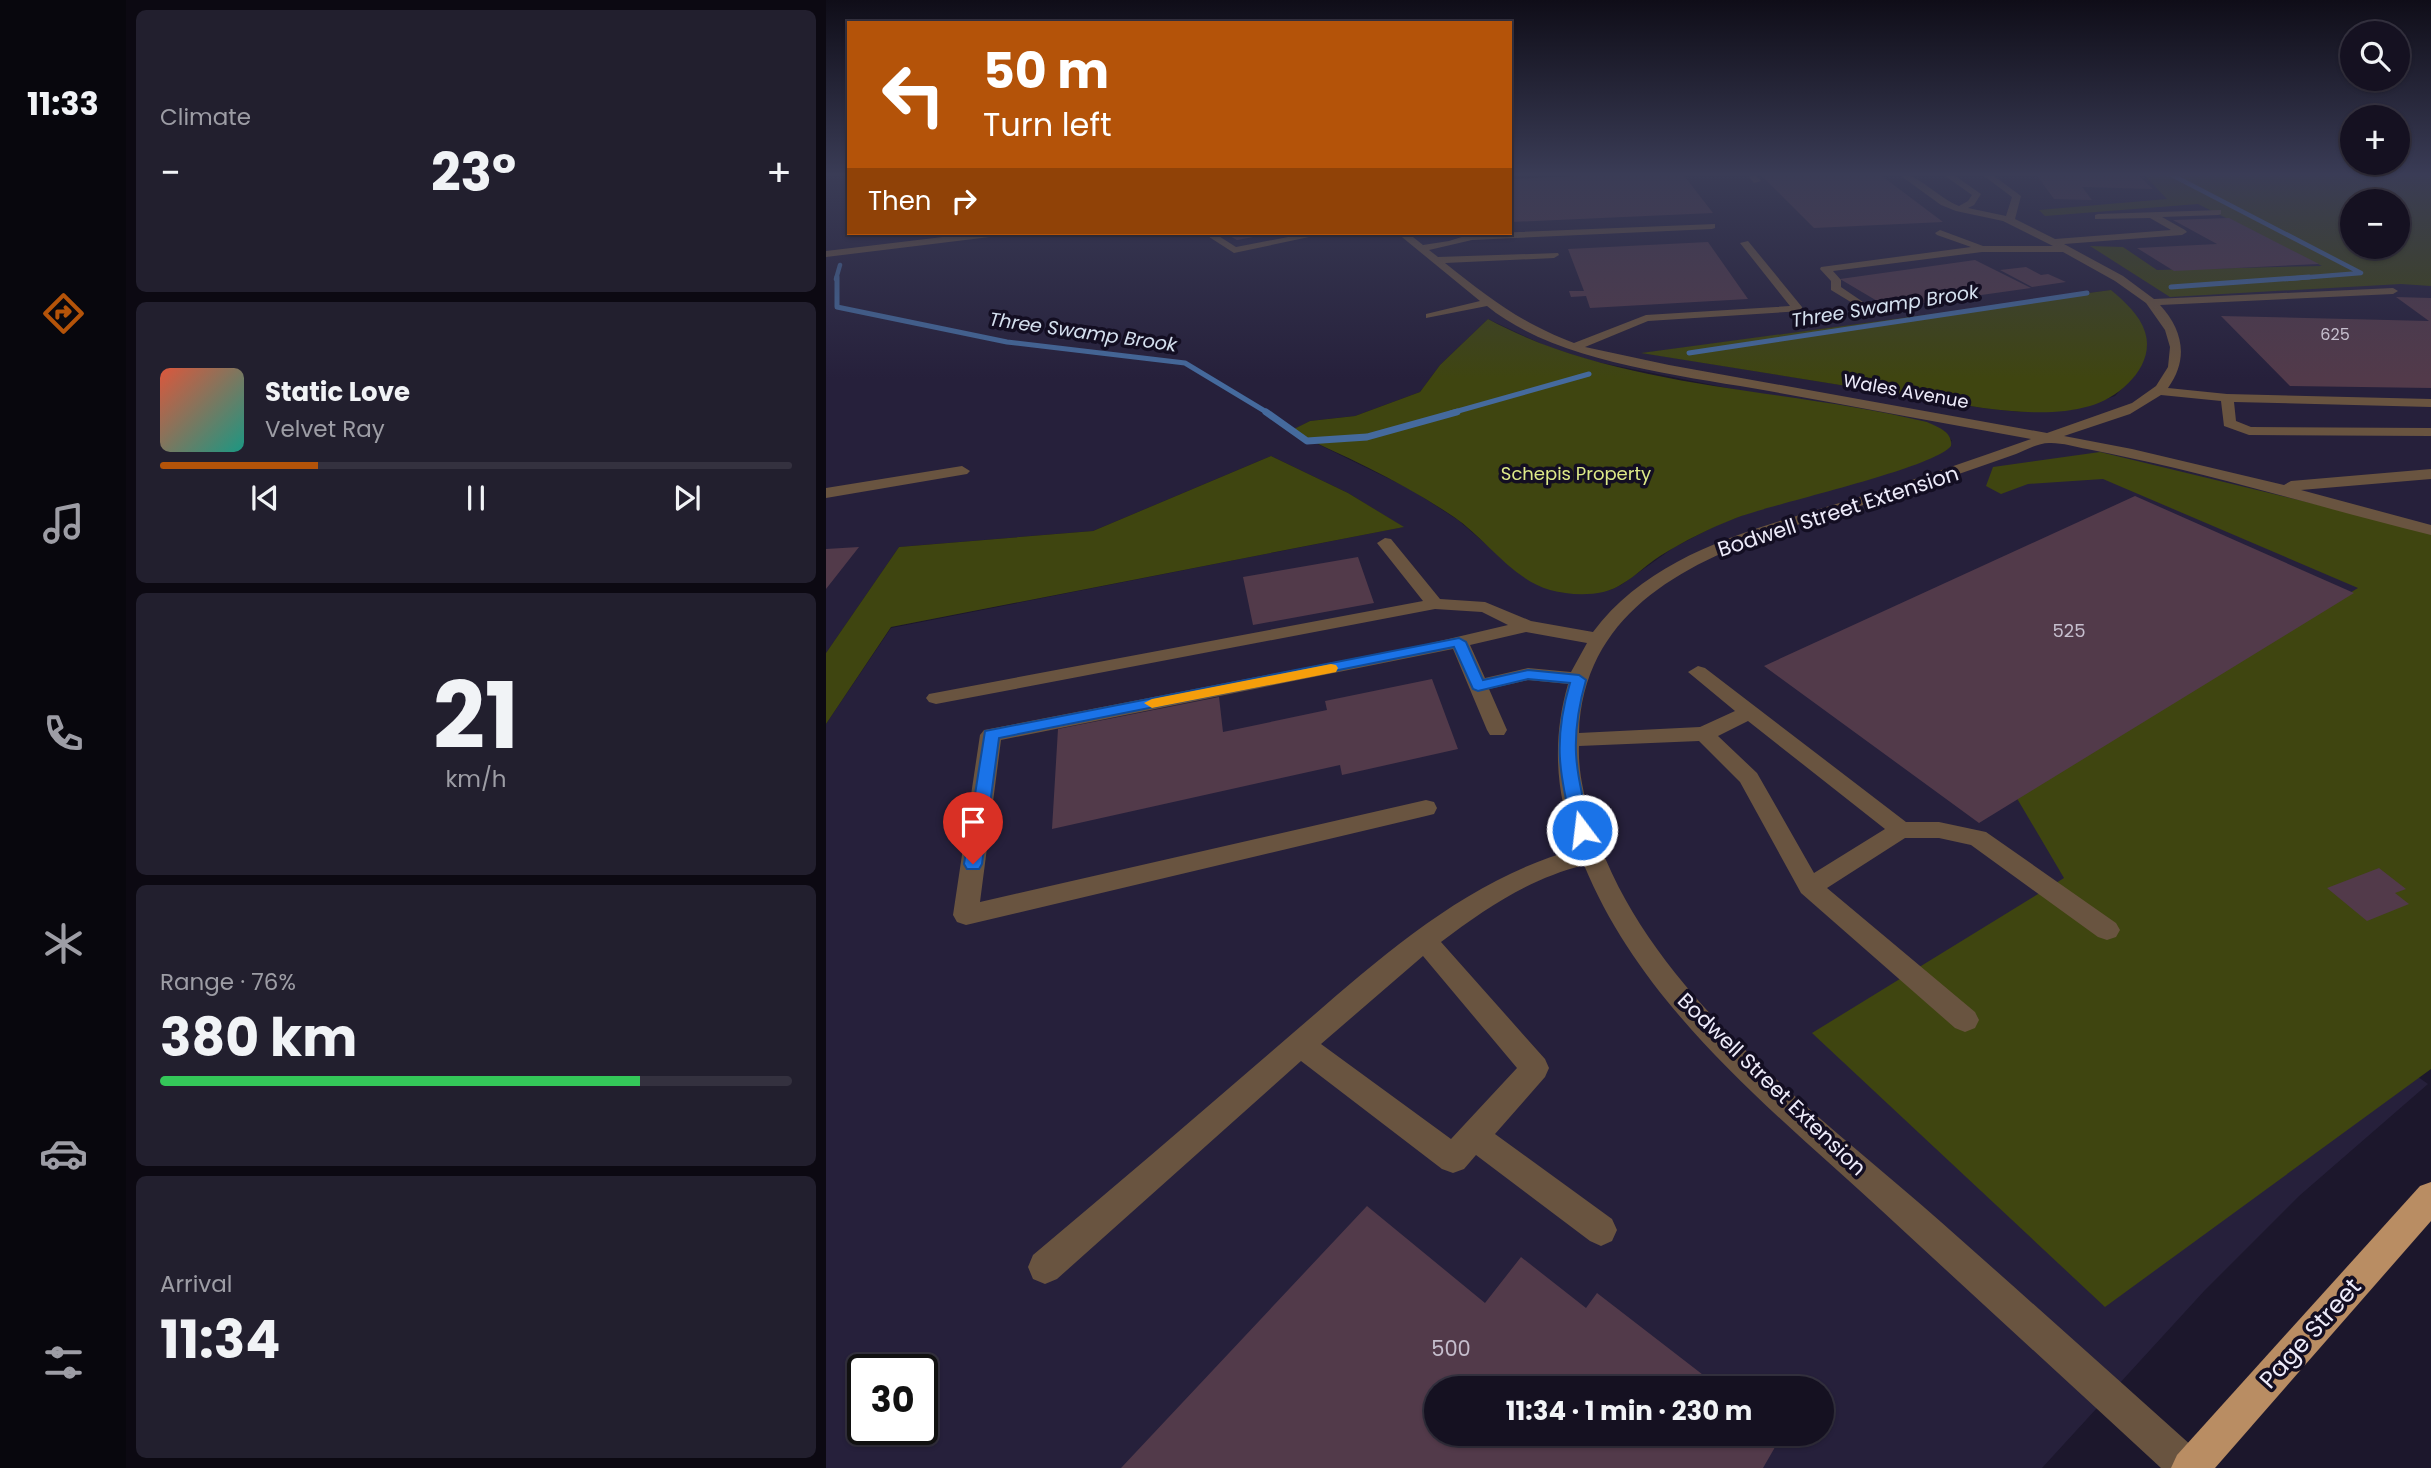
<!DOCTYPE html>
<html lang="en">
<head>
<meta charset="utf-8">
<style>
	body { margin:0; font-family:Poppins,sans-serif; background:#221f2e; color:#f1f3f6; height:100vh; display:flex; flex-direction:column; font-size:26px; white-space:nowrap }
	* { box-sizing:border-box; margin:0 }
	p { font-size:23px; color:#9d9da5 }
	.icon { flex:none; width:38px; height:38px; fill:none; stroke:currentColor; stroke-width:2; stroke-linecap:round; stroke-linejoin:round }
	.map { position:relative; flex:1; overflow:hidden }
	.sheet { display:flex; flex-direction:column; gap:10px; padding:10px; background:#0c0912; width:700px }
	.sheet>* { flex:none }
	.top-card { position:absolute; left:21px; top:21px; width:665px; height:214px; border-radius:0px; box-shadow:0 2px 5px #0004,0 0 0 2px #34313f; background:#b45309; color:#fff; overflow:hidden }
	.buttons { position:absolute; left:1514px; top:21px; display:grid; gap:14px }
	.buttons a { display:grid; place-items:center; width:70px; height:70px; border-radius:50%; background:#151121; box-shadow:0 2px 5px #0004,0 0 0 2px #34313f; font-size:35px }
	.speed { position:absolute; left:21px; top:1354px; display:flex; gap:14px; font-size:35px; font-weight:700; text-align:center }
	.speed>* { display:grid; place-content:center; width:91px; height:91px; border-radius:50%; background:#151121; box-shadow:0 2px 5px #0004,0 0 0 2px #34313f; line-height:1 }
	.speed .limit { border:4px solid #111; border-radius:10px; background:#fff; color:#111 }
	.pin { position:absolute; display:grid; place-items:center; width:60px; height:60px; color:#fff; margin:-72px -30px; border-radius:50% 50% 50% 0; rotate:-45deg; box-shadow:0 0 7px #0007 }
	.pin .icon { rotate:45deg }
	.me { position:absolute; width:77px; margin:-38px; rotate:345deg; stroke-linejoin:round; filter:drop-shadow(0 0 5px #0008) }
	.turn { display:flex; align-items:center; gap:24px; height:147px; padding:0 21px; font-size:32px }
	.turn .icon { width:91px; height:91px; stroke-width:2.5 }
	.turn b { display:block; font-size:49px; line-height:60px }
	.then { display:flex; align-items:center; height:66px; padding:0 21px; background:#0003; gap:14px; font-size:26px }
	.big { font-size:52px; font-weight:700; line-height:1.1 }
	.sheet .widget { flex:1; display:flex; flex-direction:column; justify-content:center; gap:10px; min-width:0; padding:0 24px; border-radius:10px; background:#221f2e }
	.sheet .dial { align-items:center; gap:0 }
	.dial b { font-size:91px; line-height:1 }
	.song { display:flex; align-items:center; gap:21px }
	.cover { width:84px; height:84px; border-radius:10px; background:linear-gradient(135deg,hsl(10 70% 55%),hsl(170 70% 35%)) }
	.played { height:7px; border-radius:4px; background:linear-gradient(90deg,#b45309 25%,#34313f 25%) }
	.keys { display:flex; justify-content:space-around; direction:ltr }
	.heat { display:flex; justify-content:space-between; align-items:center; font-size:38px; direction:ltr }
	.charge { height:10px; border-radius:5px; background:linear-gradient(90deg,#34c759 76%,#34313f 0) }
	.trip { position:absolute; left:598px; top:1376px; width:410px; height:70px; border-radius:35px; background:#151121; box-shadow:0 2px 5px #0004,0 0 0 2px #34313f; font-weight:700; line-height:70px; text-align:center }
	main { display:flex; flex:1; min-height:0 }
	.dock { display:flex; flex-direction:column; width:126px; justify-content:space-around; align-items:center; background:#08070d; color:#9d9da5 }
	.dock .icon { width:49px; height:49px }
	.dock .active { color:#b45309 }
	.dock b { font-size:32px; color:#f1f3f6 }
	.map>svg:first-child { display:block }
</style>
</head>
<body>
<main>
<nav class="dock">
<b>11:33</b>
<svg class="icon active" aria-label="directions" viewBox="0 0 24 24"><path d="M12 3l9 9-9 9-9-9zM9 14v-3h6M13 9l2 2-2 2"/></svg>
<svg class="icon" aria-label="music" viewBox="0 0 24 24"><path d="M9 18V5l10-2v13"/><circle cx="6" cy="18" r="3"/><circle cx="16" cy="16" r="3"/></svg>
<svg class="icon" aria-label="phone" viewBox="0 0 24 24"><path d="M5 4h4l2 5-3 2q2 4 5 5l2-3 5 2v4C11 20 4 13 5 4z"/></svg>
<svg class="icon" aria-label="climate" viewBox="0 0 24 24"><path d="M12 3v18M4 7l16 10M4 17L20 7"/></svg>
<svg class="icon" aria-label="car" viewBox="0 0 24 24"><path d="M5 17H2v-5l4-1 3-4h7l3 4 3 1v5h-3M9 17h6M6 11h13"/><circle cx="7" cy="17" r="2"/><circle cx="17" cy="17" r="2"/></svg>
<svg class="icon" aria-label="filters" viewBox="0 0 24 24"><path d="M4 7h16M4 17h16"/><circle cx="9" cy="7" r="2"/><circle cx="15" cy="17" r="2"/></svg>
</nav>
<section class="sheet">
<div class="widget"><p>Climate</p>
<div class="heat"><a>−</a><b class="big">23°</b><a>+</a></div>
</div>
<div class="widget">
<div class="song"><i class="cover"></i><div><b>Static Love</b><p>Velvet Ray</p></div></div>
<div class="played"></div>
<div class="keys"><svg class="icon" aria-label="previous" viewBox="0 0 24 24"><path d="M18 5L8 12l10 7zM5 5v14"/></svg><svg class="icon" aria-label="pause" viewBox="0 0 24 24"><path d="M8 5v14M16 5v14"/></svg><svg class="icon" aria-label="next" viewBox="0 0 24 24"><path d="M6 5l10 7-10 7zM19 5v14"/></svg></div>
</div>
<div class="widget dial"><b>21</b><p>km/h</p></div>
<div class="widget"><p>Range · 76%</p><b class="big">380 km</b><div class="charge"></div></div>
<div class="widget"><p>Arrival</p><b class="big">11:34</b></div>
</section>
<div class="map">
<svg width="1605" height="1468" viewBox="0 0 1605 1468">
	<rect width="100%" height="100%" fill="#1c172c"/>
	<path fill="#26203b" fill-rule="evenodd" d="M0 173H23V233H684V179L822 173H1363L1596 279H1605V664L1262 844 1602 1084 1473 1196 1379 1290 1216 1468H0V724L65 628 577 527 522 493 445 456 267 531 73 547 0 653ZM1285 290 1313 320 1309 375 1289 396 1250 409 1194 412 1157 408 818 353ZM662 319 720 346 766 361 1118 431 1126 441 990 494 939 507 891 525 847 548 795 585 784 590 759 594 733 592 677 559 632 520 584 489 465 431 484 421 529 416 594 392 614 365ZM37 1370H96V1430H37ZM611 1388H996V1433H611Z"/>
	<path fill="#3f4510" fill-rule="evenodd" d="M1316 173H1605V286L1575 284 1344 297 1264 246 1297 247 1331 270 1496 266 1372 204 1219 216 1213 210 1341 199ZM1526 201H1572V247H1526Z
		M1285 290C1298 301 1314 315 1319 332 1330 366 1293 398 1264 406 1229 416 1192 412 1157 408L815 353Z
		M662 319C793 390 958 387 1101 422 1112 427 1127 432 1125 446 1106 469 949 503 910 518 884 528 858 541 834 556 821 564 810 576 796 584 777 597 746 596 724 590 686 579 660 539 628 517 576 482 521 457 464 431L484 421 529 416 594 392 614 365Z
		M1274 452 1605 532V1069L1279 1307 986 1033 1238 878 1189 795 1532 588 1277 479 1202 484 1175 494 1160 486 1167 467Z
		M445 456 522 493 578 527 65 627 0 724V653L73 547 267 531Z"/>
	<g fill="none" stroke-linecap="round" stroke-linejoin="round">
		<path stroke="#456a9d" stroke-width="4.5" d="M1342 173 1535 273 1459 279
			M10 279 14 265"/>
		<path stroke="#456a9d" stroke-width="5" d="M11 277V307L181 342 359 363 442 413
			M1345 287 1483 277
			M863 353 1261 293
			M625 413 763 374"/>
		<path stroke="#456a9d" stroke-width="7" d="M440 412 481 441 541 437 631 412"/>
	</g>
	<path fill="#523a4a" d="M822 173H856L887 213 684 222V179Z
		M933 173H1052L1117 222 988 228Z
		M1209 173H1310L1327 189 1256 187 1266 200 1228 199Z
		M1403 218 1493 264 1348 271 1311 248 1391 244 1347 220Z
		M398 233H444V234L411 240Z
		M882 242 922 299 764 308 760 296 745 297 743 291H758L742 249Z
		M1149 260 1205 288 1063 308 1014 279Z
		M1200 267 1215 275 1222 274 1240 282 1206 287 1174 270Z
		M1570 297 1605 298V388L1464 386 1395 316 1603 321Z
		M1309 496 1528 593 1153 823 938 666Z
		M33 547 0 589V549Z
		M532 557 548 603 427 625 417 577Z
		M606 679 632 749 516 775 514 765 226 829 232 729 393 697 397 732 501 710 499 701Z
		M1553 868 1580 889 1569 893 1583 904 1541 921 1501 888Z
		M541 1206 659 1303 695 1257 760 1308 771 1293 894 1388H611V1433H953L956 1435 937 1468H295Z"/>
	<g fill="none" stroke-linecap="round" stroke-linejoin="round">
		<path fill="#695440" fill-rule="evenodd" d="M684 173H692L688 175Z
			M920 173H929L935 181 928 183Z
			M1071 173C1092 173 1112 198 1133 206L1142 201 1146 195 1115 173H1125L1155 194 1148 205 1142 208 1180 216 1186 197 1154 173H1164L1195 196 1189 219 1229 239 1345 230 1324 218 1269 219V215L1272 214 1395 210V214L1392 215 1336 217 1359 230 1361 232 1356 235 1238 244 1297 276 1328 299 1567 288 1572 291 1567 294 1334 305C1357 330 1363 359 1342 388L1401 394 1605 399V407L1408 402 1410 421 1425 427 1605 428V436L1423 435 1398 426 1395 401 1335 395 1304 414 1238 436 1306 449 1458 485 1465 481 1605 469V479L1475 490 1605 525V535C1520 514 1435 489 1349 468 1320 461 1291 455 1261 449 1250 447 1237 443 1225 443 1214 442 1200 450 1190 454 1159 465 1127 476 1095 487 966 531 759 560 753 733L874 727 909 711 862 672 872 666 879 668 1080 822H1113L1160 832 1290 923 1294 930 1290 937 1281 940 1272 937 1145 845 1113 838H1079L1001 888 1149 1012 1153 1020 1149 1028 1139 1032 1129 1028 975 893 914 782 873 741 753 746C752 771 758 796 765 819 816 989 987 1109 1115 1222 1202 1299 1289 1377 1376 1455L1382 1468H1335C1242 1382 1148 1296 1055 1210 944 1108 817 1008 758 865 703 879 660 908 615 942L719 1059 723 1068 719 1077 669 1134 786 1219 791 1230 786 1241 775 1246 764 1241 650 1155 638 1169 627 1173 616 1169 475 1061 231 1279 219 1284 207 1279 202 1267 207 1255C287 1188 366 1120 445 1052 538 973 631 881 751 849 729 795 726 739 742 684L702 680 663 689 681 730 678 735H664L661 730 627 649 175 740 154 902 600 800 608 802 611 808 608 814 600 816 140 925 131 922 127 915 154 735 158 730 601 644 682 625 656 612 609 609 110 704 103 702 100 698 103 694 597 601 551 543 559 538 565 539 614 599 659 602 705 621 767 632C830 548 939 527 1033 497 1091 479 1148 459 1205 439 1118 423 1030 407 943 391 855 375 731 363 661 306L600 318V314L654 301 571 233H582L597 245 623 241 645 234 889 224V228L886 229 646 240 603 250 612 257 732 253 733 255 728 258 619 263C663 298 695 323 748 343L820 315 964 306 914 243 922 241 976 307V311L822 321 759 347 843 365 1221 433 1306 403 1330 386 1342 367 1344 347 1339 330 1320 303 1289 281 1237 252H1156L1007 271 1015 280V287L1037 302V306L1033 307 1005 290V281L994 269 995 267 1145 247 1111 235 1109 233 1114 230 1157 246H1227L1177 221 1130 211 1115 205ZM700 632 761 643 745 672 702 668 659 678 644 645ZM922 721 1059 829 988 873 931 773 892 736ZM597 956 691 1068 625 1139 495 1044Z
			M150 233H177L172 236 0 257V251Z
			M377 233H388L410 247 483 233H502L408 253Z
			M136 466 144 471 141 474 0 498V488Z"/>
		<path fill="#b98d63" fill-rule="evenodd" d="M1605 1182V1221L1389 1468H1345L1351 1455 1594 1186Z"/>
	</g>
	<linearGradient id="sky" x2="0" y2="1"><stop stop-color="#0f0d18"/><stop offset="0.46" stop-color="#3a3c56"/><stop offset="1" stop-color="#3a3c56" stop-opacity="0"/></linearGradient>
	<rect width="1605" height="379" fill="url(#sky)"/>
	<path fill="#1a73e8" stroke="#114b97" stroke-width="2" d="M633 638 640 642 657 680 702 670 753 675 760 680C743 739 749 772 765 830L762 835H750L747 830C733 774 727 740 744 683L702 679 652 691 647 689 628 647 173 738 156 864 153 869H141L138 864 159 731Z"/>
	<path fill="#f59e0b" d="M505 664 510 665 512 668 510 672 326 708 318 703 326 699Z"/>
	<g text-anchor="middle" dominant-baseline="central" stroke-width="7" stroke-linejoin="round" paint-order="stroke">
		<g font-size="16" fill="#c6bfce">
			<text x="1509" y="334">625</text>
		</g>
		<g font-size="18" fill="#edebfa" stroke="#130e22">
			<text transform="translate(1080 391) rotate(10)">Wales Avenue</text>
		</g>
		<g font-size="18" fill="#dde988" stroke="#130e22">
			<text x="750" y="473">Schepis Property</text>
		</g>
		<g font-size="18" fill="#c6bfce">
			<text x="1243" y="630">525</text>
		</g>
		<g font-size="19" font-style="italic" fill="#d5e0ef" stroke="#130e22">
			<text transform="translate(1059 306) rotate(-9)">Three Swamp Brook</text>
			<text transform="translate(257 332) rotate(8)">Three Swamp Brook</text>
		</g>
		<g font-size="21" fill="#edebfa" stroke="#130e22">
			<text transform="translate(1012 511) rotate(-18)">Bodwell Street Extension</text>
			<text transform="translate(946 1084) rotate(44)">Bodwell Street Extension</text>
		</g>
		<g font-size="21" fill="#c6bfce">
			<text x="625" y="1348">500</text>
		</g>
		<g font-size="24" fill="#edebfa" stroke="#130e22">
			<text transform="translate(1484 1333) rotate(-48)">Page Street</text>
		</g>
	</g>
</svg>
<div class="buttons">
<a><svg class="icon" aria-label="search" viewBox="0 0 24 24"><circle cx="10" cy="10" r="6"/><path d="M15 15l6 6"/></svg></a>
<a>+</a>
<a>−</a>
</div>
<div class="speed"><div class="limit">30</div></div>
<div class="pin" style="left:147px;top:864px;background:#d93025"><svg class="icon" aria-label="arrive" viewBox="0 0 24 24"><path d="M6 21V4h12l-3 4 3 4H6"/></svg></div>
<svg class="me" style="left:756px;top:830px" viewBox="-20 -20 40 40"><circle r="17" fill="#1a73e8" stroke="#fff" stroke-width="3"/><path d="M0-11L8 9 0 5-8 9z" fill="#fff"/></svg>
<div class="trip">11:34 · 1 min · 230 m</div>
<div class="top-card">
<div class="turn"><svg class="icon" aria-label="left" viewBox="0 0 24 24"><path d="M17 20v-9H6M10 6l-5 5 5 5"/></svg><div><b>50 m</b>Turn left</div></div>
<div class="then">Then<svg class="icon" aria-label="right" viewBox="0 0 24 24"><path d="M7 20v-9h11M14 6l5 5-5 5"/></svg></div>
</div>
</div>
</main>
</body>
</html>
